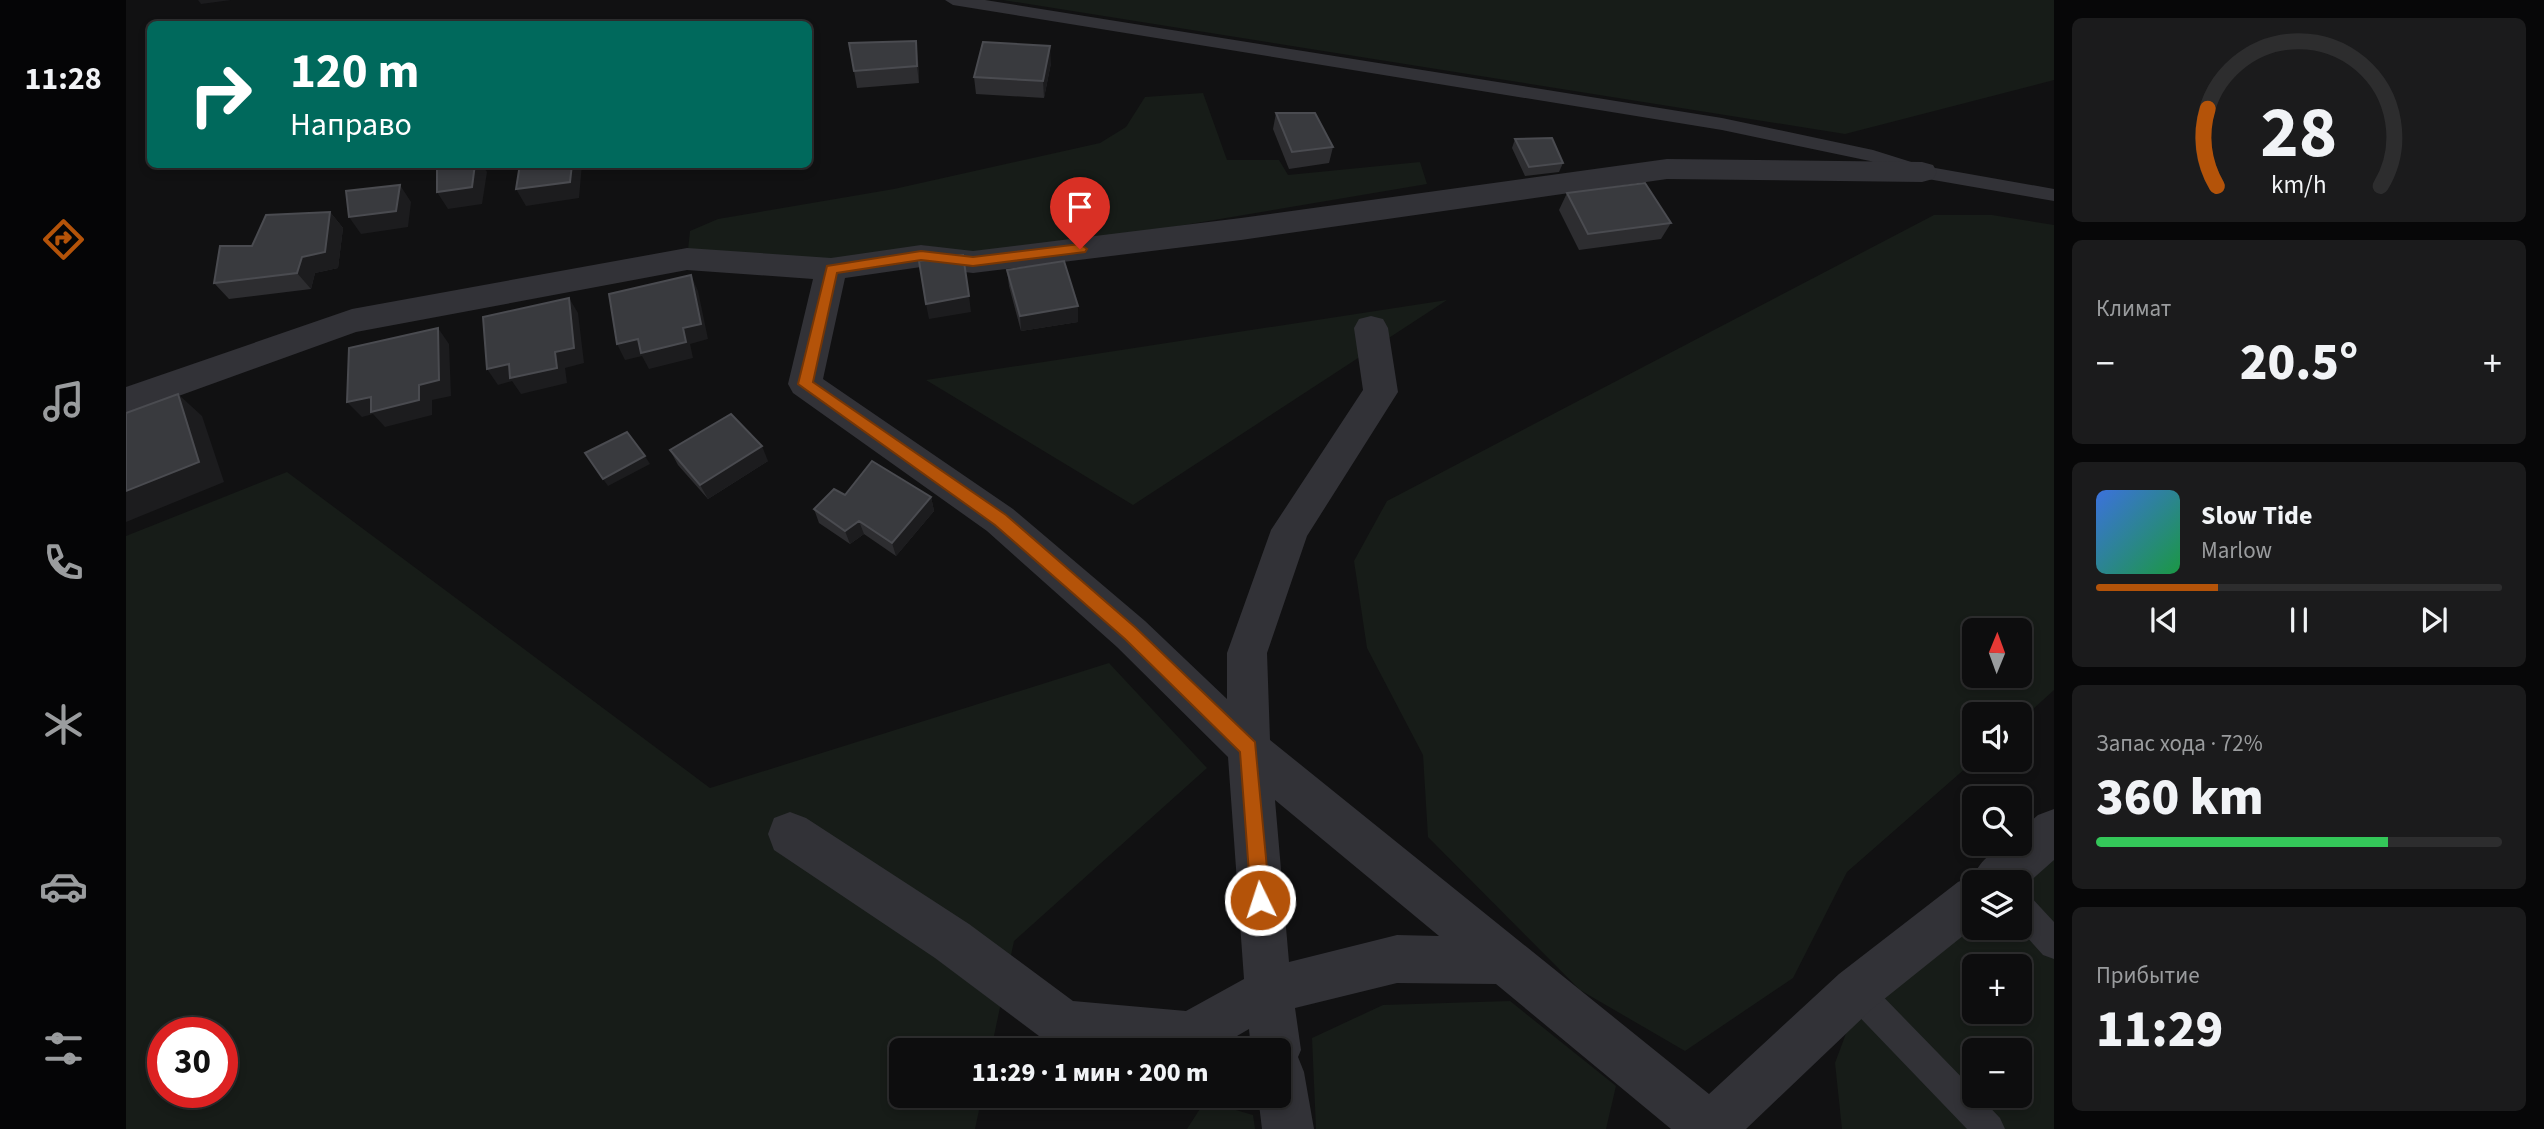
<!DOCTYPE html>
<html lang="ru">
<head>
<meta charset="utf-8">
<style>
	body { margin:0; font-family:"Source Sans 3",sans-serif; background:#1b1b1c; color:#f1f3f6; height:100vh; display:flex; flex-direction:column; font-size:26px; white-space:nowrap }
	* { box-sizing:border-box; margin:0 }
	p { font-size:23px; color:#9a9c9e }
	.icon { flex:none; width:38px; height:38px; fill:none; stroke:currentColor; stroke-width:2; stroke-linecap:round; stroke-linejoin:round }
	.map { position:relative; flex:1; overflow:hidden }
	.panel { display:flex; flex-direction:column; gap:18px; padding:18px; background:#070708; width:490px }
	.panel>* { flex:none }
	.guide { position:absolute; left:21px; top:21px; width:665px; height:147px; border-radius:10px; box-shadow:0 4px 10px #0003,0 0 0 2px #2d2d2e; background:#00695c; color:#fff; overflow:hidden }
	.needle { width:46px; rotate:1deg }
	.buttons { position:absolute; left:1836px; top:618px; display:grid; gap:14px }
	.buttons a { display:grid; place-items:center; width:70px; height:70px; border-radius:10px; background:#0d0d0e; box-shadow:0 4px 10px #0003,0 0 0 2px #2d2d2e; font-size:35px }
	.speed { position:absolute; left:21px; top:1017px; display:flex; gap:14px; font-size:35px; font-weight:700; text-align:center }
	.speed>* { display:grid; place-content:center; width:91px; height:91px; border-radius:50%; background:#0d0d0e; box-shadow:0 4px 10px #0003,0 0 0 2px #2d2d2e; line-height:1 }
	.speed .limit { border:10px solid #d22; background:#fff; color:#111 }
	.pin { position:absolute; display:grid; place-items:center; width:60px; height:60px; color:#fff; margin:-72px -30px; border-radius:50% 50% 50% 0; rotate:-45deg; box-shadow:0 0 7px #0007 }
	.pin .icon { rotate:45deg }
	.me { position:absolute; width:77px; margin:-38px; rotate:356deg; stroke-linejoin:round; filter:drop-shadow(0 0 5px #0008) }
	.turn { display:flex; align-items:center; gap:24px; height:147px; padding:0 28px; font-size:32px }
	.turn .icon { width:91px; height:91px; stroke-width:2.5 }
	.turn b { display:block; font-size:49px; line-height:60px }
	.big { font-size:52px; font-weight:800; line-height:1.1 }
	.panel .tile { flex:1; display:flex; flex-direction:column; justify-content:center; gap:10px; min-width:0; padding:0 24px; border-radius:10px; background:#1b1b1c }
	.panel .dial { align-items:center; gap:0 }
	.dial svg { height:182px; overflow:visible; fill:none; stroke:#2d2d2e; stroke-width:7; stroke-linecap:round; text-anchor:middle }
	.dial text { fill:#f1f3f6; stroke:none }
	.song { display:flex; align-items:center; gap:21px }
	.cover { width:84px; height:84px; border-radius:10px; background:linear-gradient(135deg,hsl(220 70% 55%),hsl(140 70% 35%)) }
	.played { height:7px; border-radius:4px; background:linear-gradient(90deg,#b45309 30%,#2d2d2e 30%) }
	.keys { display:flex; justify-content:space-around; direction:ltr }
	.heat { display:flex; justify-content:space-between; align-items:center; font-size:38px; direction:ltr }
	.charge { height:10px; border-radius:5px; background:linear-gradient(90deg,#34c759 72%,#2d2d2e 0) }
	.trip { position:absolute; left:763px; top:1038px; width:402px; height:70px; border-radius:10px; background:#0d0d0e; box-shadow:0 4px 10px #0003,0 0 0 2px #2d2d2e; font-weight:800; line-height:70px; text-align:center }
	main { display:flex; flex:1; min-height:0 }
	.menu { display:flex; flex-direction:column; width:126px; justify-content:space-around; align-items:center; background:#050506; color:#9a9c9e }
	.menu .icon { width:49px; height:49px }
	.menu .on { color:#b45309 }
	.menu b { font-size:32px; color:#f1f3f6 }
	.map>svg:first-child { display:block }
</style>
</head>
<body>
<main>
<nav class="menu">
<b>11:28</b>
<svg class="icon on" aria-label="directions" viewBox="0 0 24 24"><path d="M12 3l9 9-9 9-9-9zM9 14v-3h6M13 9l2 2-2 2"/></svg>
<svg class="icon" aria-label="music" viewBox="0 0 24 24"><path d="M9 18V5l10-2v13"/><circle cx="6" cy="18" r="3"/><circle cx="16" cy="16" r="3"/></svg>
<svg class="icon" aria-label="phone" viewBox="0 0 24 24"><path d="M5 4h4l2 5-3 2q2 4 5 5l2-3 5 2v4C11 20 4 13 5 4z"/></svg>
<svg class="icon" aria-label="climate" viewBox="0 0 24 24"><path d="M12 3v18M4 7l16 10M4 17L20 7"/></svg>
<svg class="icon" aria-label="car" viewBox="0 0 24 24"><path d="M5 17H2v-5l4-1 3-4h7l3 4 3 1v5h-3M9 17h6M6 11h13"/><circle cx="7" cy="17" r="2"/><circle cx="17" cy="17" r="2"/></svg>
<svg class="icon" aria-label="filters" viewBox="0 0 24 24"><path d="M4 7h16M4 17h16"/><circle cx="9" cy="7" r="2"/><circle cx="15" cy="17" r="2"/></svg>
</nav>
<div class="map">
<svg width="1928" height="1129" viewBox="0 0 1928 1129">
	<rect width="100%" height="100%" fill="#111112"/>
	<path fill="#171c18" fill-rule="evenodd" d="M877 0H1928V80L1719 134Z
		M1077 93 1101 160H1153L1162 175 1294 162 1301 184 987 237 845 253 795 245 728 271 561 259 564 231 592 219 768 189 974 143 1000 127 1019 97Z
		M1808 215H1866L1928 225V690L1894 721V714H1848L1849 760 1721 872 1667 978 1559 1051 1454 990 1302 837 1297 755 1241 648 1228 561 1261 501ZM1894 630V676H1848V630Z
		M1321 300 1007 505 800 380Z
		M161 472 584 788 983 663 1081 768 888 941 865 1050H775V1096H856L849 1129H0V536ZM37 1032H96V1092H37Z
		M1928 839V1129H1716L1709 1063 1728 1012 1848 909V928H1894V882ZM1848 966H1894V1012H1848ZM1848 1050H1894V1096H1848Z
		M1384 1001 1490 1086 1480 1129H1190L1186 1038 1257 1005Z
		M1079 1101 1127 1115 1129 1129H1061Z"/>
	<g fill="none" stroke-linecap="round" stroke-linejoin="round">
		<path fill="#323237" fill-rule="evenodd" d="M819 0H859L1596 118 1747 150 1798 166 1928 189V201L1796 178 1744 161 1596 130 827 5Z
			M1894 891 1904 896 1928 922V959L1917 955 1893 928Z
			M1730 976 1741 980 1848 1090V1096H1853L1874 1118 1879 1129H1841L1719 1002 1715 991 1719 980Z"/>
		<path fill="#323237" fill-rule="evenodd" d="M1541 159 1796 162 1807 165 1811 172 1807 179 1796 182 1541 179 1115 240 847 273 795 267 719 278 697 379 887 509 1019 621 1101 699V653L1145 530 1237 390 1228 328 1233 319 1245 316 1257 319 1262 328 1272 392 1181 536 1141 653 1144 740 1583 1094 1713 974 1832 882 1848 875C1856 857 1875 844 1894 844V831L1912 815 1928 809V860L1894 890V882H1848V927L1747 1008 1620 1129H1545L1370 984 1271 983 1169 1008 1175 1050 1172 1057 1178 1072 1188 1129H1136L1132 1096H1153V1050H1125L1123 1029 1087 1050 938 1049 921 1042 809 958 648 850 642 834 648 818 664 812 680 818 843 924 947 1001 1060 1011 1118 979 1102 757 991 647 861 531 667 393 662 384 687 279 561 270 230 332 0 415V387L226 309 561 248 705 258 795 245 847 251 1115 218ZM1149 800 1313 936 1271 935 1163 962Z"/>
	</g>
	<path fill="#2d2d30" d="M792 58 793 83 731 88 728 71Z
		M925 63 918 98 850 94 848 77Z
		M1150 113 1207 147 1203 163 1163 169 1147 129Z
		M1389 139 1437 163 1433 172 1399 176 1386 148Z
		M1441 193 1545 223 1535 239 1453 250 1433 210Z
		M204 212 217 228 212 268 189 273 185 289 103 299 88 283Z
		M881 270 952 322 895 331 883 286Z
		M544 450 642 461 582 499 552 465Z
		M719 495 805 497 808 511 770 556 738 534 724 544 693 523 688 509Z"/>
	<path fill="#1c1c1e" d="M72 0H105L75 4Z
		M790 41 792 58 793 83 791 66Z
		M924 46 925 63 918 98 917 81Z
		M349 164H356L361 172 356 204 322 209 311 192Z
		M446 164H456L453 198 400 206 390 189Z
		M274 185 285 202 282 227 235 234 223 217Z
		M204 212 217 228 212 268 189 273 185 289 171 273 176 257Z
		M565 275 572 291 582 339 564 344 567 358 523 369 516 356 499 360 491 344Z
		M843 296 845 312 803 319 800 304Z
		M443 298 452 313 458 363 439 368 441 383 395 394 386 381 372 385 361 369 429 352Z
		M952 306V322L895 331 894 316Z
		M312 328 323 344 325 396 306 400V415L259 427 247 414 236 417 221 402 293 385Z
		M52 394 76 416 98 482 0 522V491Z
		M636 446 642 461 582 499 574 485Z
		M519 456 524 464 482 486 477 479Z
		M805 497 808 511 770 556 766 543Z
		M733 521 738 534 724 544 719 531Z"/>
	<path fill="#393a3e" stroke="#4a4b50" stroke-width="2" d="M790 41 791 66 728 71 723 43Z
		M857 42 924 46 917 81 848 77Z
		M1150 113H1189L1207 147 1166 152Z
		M1426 138 1437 163 1403 167 1389 139Z
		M311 164H349L346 187 311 192Z
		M394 164H446L444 182 390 189Z
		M1519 183 1545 223 1462 234 1441 193Z
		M274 185 270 211 223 217 220 191Z
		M204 212 199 252 176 257 171 273 88 283 94 246H126L140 215Z
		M837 255 843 296 800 304 793 261Z
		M938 261 952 306 894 316 881 270Z
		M565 275 575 324 557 328 560 342 515 353 512 339 491 344 483 294Z
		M443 298 448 348 429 352 431 368 384 378 383 364 361 369 357 317Z
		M312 328 313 380 293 385V400L245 412V397L221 402 223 348Z
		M52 394 73 462 0 491V413Z
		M605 414 636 446 574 485 544 450Z
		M501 432 519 456 477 479 459 453Z
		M746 461 805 497 766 543 733 521 719 531 688 509 708 489 719 495Z"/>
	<path fill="#b45309" stroke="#753606" stroke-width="2" d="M954 244 961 249 959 252 847 266 795 260 711 273 687 382 880 515 1010 628 1129 742 1144 900 1141 906 1134 909 1128 906 1125 900 1114 752 999 639 869 525 672 384 701 266 795 251 847 257Z"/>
</svg>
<div class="buttons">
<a><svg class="needle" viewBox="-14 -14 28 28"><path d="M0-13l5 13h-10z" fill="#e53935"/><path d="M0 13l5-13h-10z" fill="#9a9c9e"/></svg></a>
<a><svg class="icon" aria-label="sound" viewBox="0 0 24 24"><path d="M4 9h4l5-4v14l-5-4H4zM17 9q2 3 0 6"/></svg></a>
<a><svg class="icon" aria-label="search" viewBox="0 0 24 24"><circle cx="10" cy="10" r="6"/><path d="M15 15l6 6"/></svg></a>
<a><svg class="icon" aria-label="layers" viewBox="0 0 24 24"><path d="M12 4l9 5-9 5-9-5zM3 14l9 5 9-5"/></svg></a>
<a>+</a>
<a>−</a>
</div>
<div class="speed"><div class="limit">30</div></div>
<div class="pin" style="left:954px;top:249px;background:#d93025"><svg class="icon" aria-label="arrive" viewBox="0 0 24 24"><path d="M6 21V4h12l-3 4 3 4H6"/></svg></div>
<svg class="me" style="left:1134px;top:900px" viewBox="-20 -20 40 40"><circle r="17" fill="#b45309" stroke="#fff" stroke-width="3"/><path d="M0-11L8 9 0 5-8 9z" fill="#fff"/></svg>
<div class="trip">11:29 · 1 мин · 200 m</div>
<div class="guide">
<div class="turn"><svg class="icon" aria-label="right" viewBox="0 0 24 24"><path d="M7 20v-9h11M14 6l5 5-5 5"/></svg><div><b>120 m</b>Направо</div></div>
</div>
</div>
<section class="panel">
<div class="tile dial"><svg viewBox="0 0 100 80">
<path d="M14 69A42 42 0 1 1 86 69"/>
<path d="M14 69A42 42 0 0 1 10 35" stroke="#b45309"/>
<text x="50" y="56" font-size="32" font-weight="700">28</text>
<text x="50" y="72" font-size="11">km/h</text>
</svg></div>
<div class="tile"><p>Климат</p>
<div class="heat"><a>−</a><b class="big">20.5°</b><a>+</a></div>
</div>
<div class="tile">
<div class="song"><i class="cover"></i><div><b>Slow Tide</b><p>Marlow</p></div></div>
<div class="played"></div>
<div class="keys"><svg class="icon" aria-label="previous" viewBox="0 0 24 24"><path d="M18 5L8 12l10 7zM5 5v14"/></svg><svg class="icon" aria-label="pause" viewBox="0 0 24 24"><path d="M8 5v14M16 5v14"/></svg><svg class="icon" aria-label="next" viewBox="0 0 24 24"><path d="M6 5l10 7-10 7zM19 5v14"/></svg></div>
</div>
<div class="tile"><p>Запас хода · 72%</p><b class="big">360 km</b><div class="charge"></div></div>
<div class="tile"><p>Прибытие</p><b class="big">11:29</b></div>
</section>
</main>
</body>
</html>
